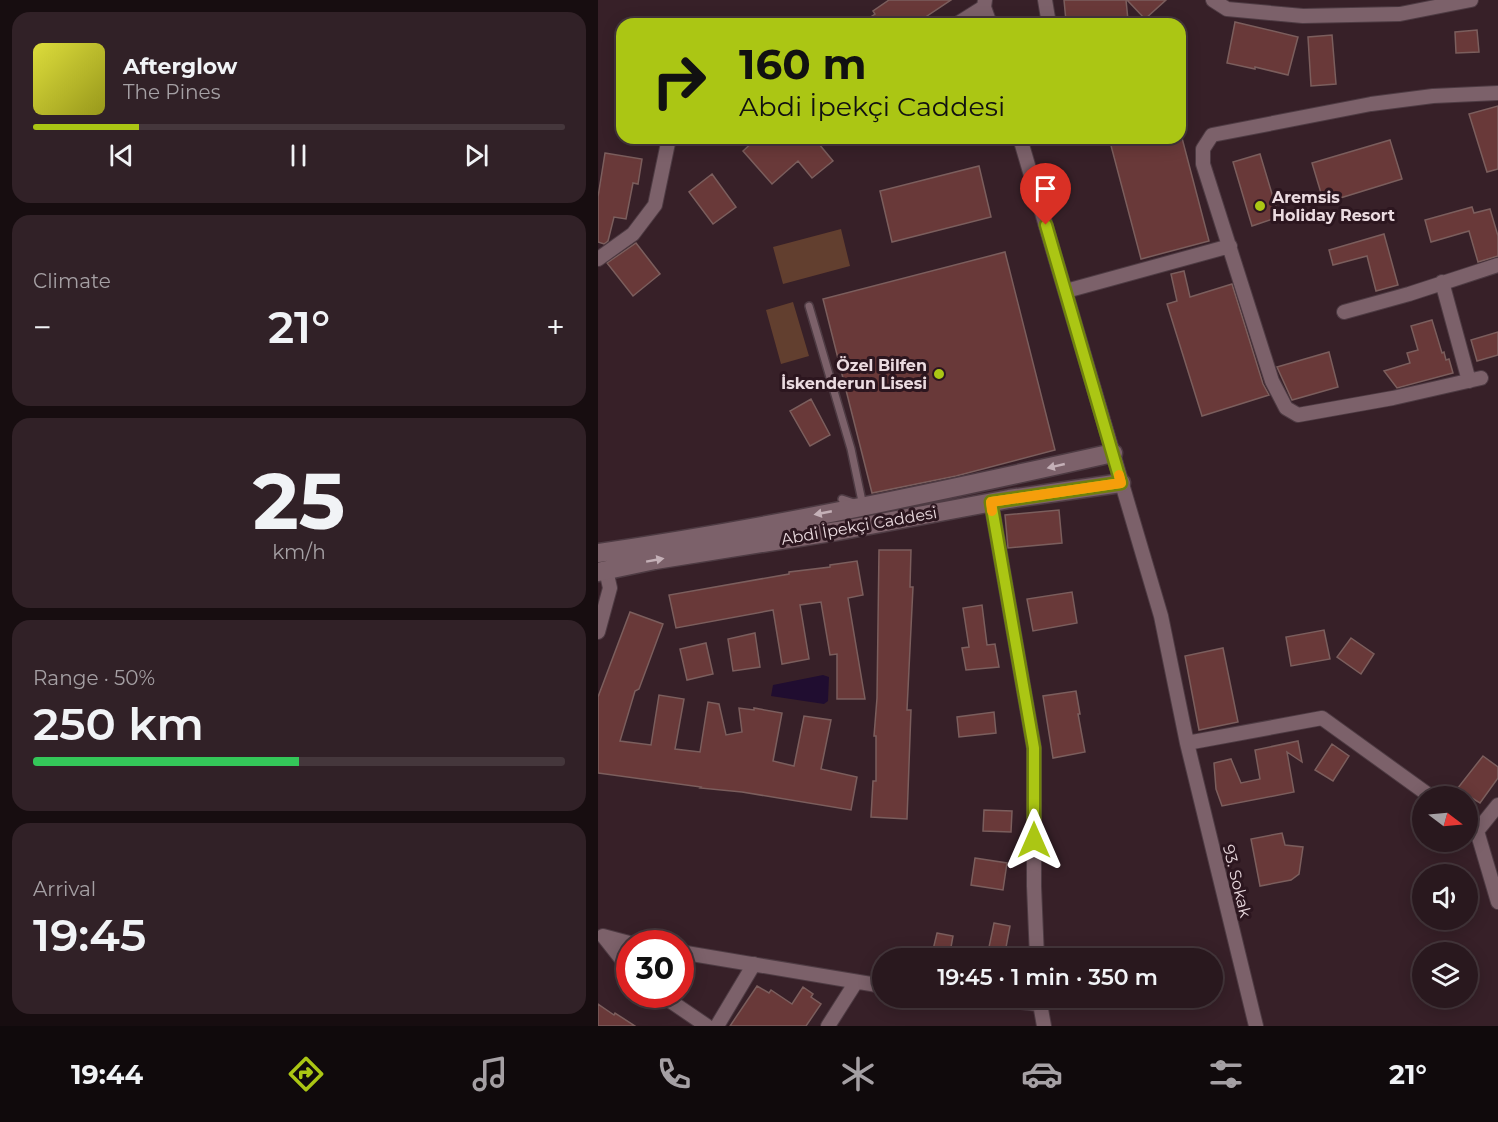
<!DOCTYPE html>
<html lang="en">
<head>
<meta charset="utf-8">
<style>
	body { margin:0; font-family:Montserrat,sans-serif; background:#312127; color:#f1f3f6; height:100vh; display:flex; flex-direction:column; font-size:22px; white-space:nowrap }
	* { box-sizing:border-box; margin:0 }
	p { font-size:20px; color:#a5a0a4 }
	.icon { flex:none; width:33px; height:33px; fill:none; stroke:currentColor; stroke-width:2; stroke-linecap:round; stroke-linejoin:round }
	.map { position:relative; flex:1; overflow:hidden }
	.drawer { display:flex; flex-direction:column; gap:12px; padding:12px; background:#170d10; width:598px }
	.drawer>* { flex:none }
	.hud { position:absolute; left:18px; top:18px; width:570px; height:126px; border-radius:18px; box-shadow:0 3px 15px #0003,0 0 0 2px #45373c; background:#abc614; color:#111; overflow:hidden }
	.needle { width:39px; rotate:106deg }
	.buttons { position:absolute; left:814px; top:786px; display:grid; gap:12px }
	.buttons a { display:grid; place-items:center; width:66px; height:66px; border-radius:50%; background:#29181e; box-shadow:0 3px 15px #0003,0 0 0 2px #45373c; font-size:30px }
	.speed { position:absolute; left:18px; top:930px; display:flex; gap:12px; font-size:30px; font-weight:700; text-align:center }
	.speed>* { display:grid; place-content:center; width:78px; height:78px; border-radius:50%; background:#29181e; box-shadow:0 3px 15px #0003,0 0 0 2px #45373c; line-height:1 }
	.speed .limit { border:9px solid #d22; background:#fff; color:#111 }
	.pin { position:absolute; display:grid; place-items:center; width:51px; height:51px; color:#fff; margin:-62px -26px; border-radius:50% 50% 50% 0; rotate:-45deg; box-shadow:0 0 6px #0007 }
	.pin .icon { rotate:45deg }
	.me { position:absolute; width:66px; margin:-33px; rotate:0deg; stroke-linejoin:round; filter:drop-shadow(0 0 4px #0008) }
	.turn { display:flex; align-items:center; gap:21px; height:126px; padding:0 24px; font-size:27px }
	.turn .icon { width:78px; height:78px; stroke-width:2.5 }
	.turn b { display:block; font-size:42px; line-height:51px }
	.big { font-size:45px; font-weight:600; line-height:1.1 }
	.drawer .card { flex:1; display:flex; flex-direction:column; justify-content:center; gap:9px; min-width:0; padding:0 21px; border-radius:18px; background:#312127 }
	.drawer .dial { align-items:center; gap:0 }
	.dial b { font-size:78px; line-height:1 }
	.song { display:flex; align-items:center; gap:18px }
	.cover { width:72px; height:72px; border-radius:9px; background:linear-gradient(135deg,hsl(60 70% 55%),hsl(60 70% 35%)) }
	.played { height:6px; border-radius:3px; background:linear-gradient(90deg,#abc614 20%,#45373c 20%) }
	.keys { display:flex; justify-content:space-around; direction:ltr }
	.heat { display:flex; justify-content:space-between; align-items:center; font-size:33px; direction:ltr }
	.charge { height:9px; border-radius:4px; background:linear-gradient(90deg,#34c759 50%,#45373c 0) }
	.trip { position:absolute; left:274px; top:948px; width:351px; height:60px; border-radius:30px; background:#29181e; box-shadow:0 3px 15px #0003,0 0 0 2px #45373c; font-weight:600; line-height:60px; text-align:center }
	.tab-bar { display:flex; height:96px; justify-content:space-around; align-items:center; background:#100a0c; color:#a5a0a4 }
	.tab-bar .icon { width:42px; height:42px }
	.tab-bar .selected { color:#abc614 }
	.tab-bar b { font-size:27px; color:#f1f3f6 }
	main { display:flex; flex:1; min-height:0 }
	.map>svg:first-child { display:block }
</style>
</head>
<body>
<main>
<section class="drawer">
<div class="card">
<div class="song"><i class="cover"></i><div><b>Afterglow</b><p>The Pines</p></div></div>
<div class="played"></div>
<div class="keys"><svg class="icon" aria-label="previous" viewBox="0 0 24 24"><path d="M18 5L8 12l10 7zM5 5v14"/></svg><svg class="icon" aria-label="pause" viewBox="0 0 24 24"><path d="M8 5v14M16 5v14"/></svg><svg class="icon" aria-label="next" viewBox="0 0 24 24"><path d="M6 5l10 7-10 7zM19 5v14"/></svg></div>
</div>
<div class="card"><p>Climate</p>
<div class="heat"><a>−</a><b class="big">21°</b><a>+</a></div>
</div>
<div class="card dial"><b>25</b><p>km/h</p></div>
<div class="card"><p>Range · 50%</p><b class="big">250 km</b><div class="charge"></div></div>
<div class="card"><p>Arrival</p><b class="big">19:45</b></div>
</section>
<div class="map">
<svg width="900" height="1026" viewBox="0 0 900 1026">
	<rect width="100%" height="100%" fill="#372028"/>
	<path fill="#623f2f" d="M243 229 252 266 185 284 175 247Z
		M195 302 211 356 183 364 168 310Z"/>
	<path fill="#200d30" d="M225 675 231 677 230 701 226 704 173 696 175 685Z"/>
	<path fill="#693939" stroke="#7b5e5d" stroke-width="1.5" d="M291 0H353L317 24H262L277 14 275 11Z
		M466 0H528L530 20 503 22 502 18 468 21Z
		M529 0H568L547 19Z
		M637 22 700 37 690 75 657 67V69L629 63Z
		M879 30 881 52 858 53 857 32Z
		M734 35 738 84 713 86 710 37Z
		M900 106V169L889 172 871 114Z
		M159 138H216L235 161 214 178 200 161 174 184 145 151Z
		M511 138H584L611 241 543 259Z
		M792 140 804 179 726 203 714 163Z
		M7 153 44 159 40 184 35 183 28 219 16 217 10 241 6 244 0 242V197Z
		M662 154 681 217 654 226 635 162Z
		M381 166 393 217 294 242 282 191Z
		M114 174 138 207 115 224 91 192Z
		M874 207 876 213 892 209 900 236V256L880 262 871 231 833 242 827 220Z
		M786 234 800 285 778 291 769 256 735 265 731 250Z
		M38 243 62 274 35 296 9 263Z
		M407 252 457 450 358 476 274 493 225 299Z
		M586 271 592 297 634 284 665 384 671 395 604 416 569 304 579 301 573 274Z
		M834 320 844 353 846 352 848 360 851 359 855 373 799 388 786 371 812 363 809 353 820 350 813 326Z
		M900 332V355L879 361 873 340Z
		M731 352 740 387 694 400 679 367Z
		M213 399 232 435 212 446 192 411Z
		M461 510 464 543 410 548 407 515Z
		M281 550H313L312 587H315L309 710H313L309 819 273 817 275 781H278V736H276L279 698Z
		M259 561 265 595 250 598 267 699H239V654L232 655 223 602 202 605 211 659 184 664 175 610 78 628 71 595 191 574V572L232 567V565Z
		M474 592 479 623 435 631 429 599Z
		M384 605 389 645 397 644 401 667 368 670 364 648 371 647 365 608Z
		M32 612 65 624 41 689 37 691 22 741 53 745 61 695 86 699 77 749 102 752 110 702 121 704 128 735 144 732 141 708 156 710V708L184 713 175 761 196 766 206 716 233 720 223 769 259 777 253 810 144 792 102 788 103 787 0 773V697Z
		M726 630 732 659 693 666 688 637Z
		M157 633 162 667 135 671 130 639Z
		M753 638 776 654 763 674 739 657Z
		M108 643 115 674 89 680 82 649Z
		M625 648 640 722 601 730 587 656Z
		M478 691 482 714H480L487 752 455 758 445 696Z
		M396 712 398 733 361 737 359 717Z
		M700 741 704 762 689 752 696 792 624 806 618 789 616 763 633 759 643 783 662 779 657 750Z
		M734 744 751 756 735 781 717 770Z
		M885 756 900 767V778L882 803 859 789Z
		M386 810 414 811 413 832 385 831Z
		M684 833 687 845 705 847 701 874 693 880 662 886 653 839Z
		M377 858 409 863 405 890 373 885Z
		M396 923 412 926 406 958H392L393 952H390Z
		M339 933 355 936 351 958H333Z
		M159 986 171 993 173 990 194 1004 205 987 215 994 213 997 223 1004 208 1026H132Z
		M0 1004 16 1015 17 1013 37 1026H0Z"/>
	<g fill="none" stroke-linecap="round" stroke-linejoin="round">
		<g stroke="#4e3b43" stroke-width="10">
			<path id="service" d="M211 306 253 449 265 506 244 499"/>
		</g>
		<g stroke="#4e3b43" stroke-width="16">
			<path id="minor" d="M387 0 386 7 392 24
				M447 0 451 24
				M615 0 629 9 705 16 802 14 873 0
				M359 24 386 7
				M422 138 563 616 589 743 658 1026
				M0 259 35 234 57 205 71 138
				M844 282 871 381
				M468 291 632 246
				M746 312 811 294 900 265
				M883 378 795 398 700 415 688 408 674 381 605 164V149L614 135 773 104 835 96 900 93
				M393 502 436 748V886L439 958
				M0 632 12 588 8 570
				M589 743 724 718 832 796
				M870 824 879 831 900 902
				M879 831 900 805
				M5 936 35 944
				M6 937 32 970
				M82 952 285 986
				M62 994 109 1026
				M384 998 441 1004
				M441 998 446 1026
				M119 1026 156 964
				M230 1026 258 982"/>
		</g>
		<g stroke="#4e3b43" stroke-width="21">
			<path id="tertiary" d="M0 553C173 528 344 491 515 453
				M0 572 57 560 240 531 411 499 523 483"/>
		</g>
		<use href="#service" stroke="#7c616a" stroke-width="7"/>
		<use href="#minor" stroke="#7c616a" stroke-width="14"/>
		<use href="#tertiary" stroke="#7c616a" stroke-width="18"/>
	</g>
	<defs><path id="oneway-solid" d="M-6-.8H1V-3.2L6.5 0L1 3.2V.8H-6Z" transform="scale(1.5)"/></defs>
	<g fill="#c4b0b7">
		<use href="#oneway-solid" transform="translate(458 466) rotate(167)"/>
		<use href="#oneway-solid" transform="translate(225 513) rotate(169)"/>
		<use href="#oneway-solid" transform="translate(57 560) rotate(-10)"/>
	</g>
	<g fill="none" stroke-linecap="round" stroke-linejoin="round">
		<g stroke="#6f810d" stroke-width="15">
			<path id="route" d="M436 840V748L393 502 523 483 448 225"/>
		</g>
		<use href="#route" stroke="#abc614" stroke-width="10"/>
		<path stroke="#f59e0b" stroke-width="10" d="M394 511 393 502 523 483 521 475"/>
	</g>
	<g fill="#abc614" stroke="#2c161f" stroke-width="2">
		<circle cx="662" cy="206" r="6"/>
		<circle cx="341" cy="374" r="6"/>
	</g>
	<g text-anchor="middle" dominant-baseline="central" stroke-width="6" stroke-linejoin="round" paint-order="stroke">
		<g font-size="16" font-weight="bold" fill="#ebdbe0" stroke="#2c161f" text-anchor="start">
			<text x="674" y="197">Aremsis<tspan x="674" dy="18">Holiday Resort</tspan></text>
			<text x="329" y="365" text-anchor="end">Özel Bilfen<tspan x="329" dy="18">İskenderun Lisesi</tspan></text>
		</g>
		<g font-size="16" fill="#ebdbe0" stroke="#2c161f">
			<text transform="translate(261 526) rotate(-10)">Abdi İpekçi Caddesi</text>
			<text transform="translate(639 881) rotate(76)">93. Sokak</text>
		</g>
	</g>
</svg>
<div class="buttons">
<a><svg class="needle" viewBox="-14 -14 28 28"><path d="M0-13l5 13h-10z" fill="#e53935"/><path d="M0 13l5-13h-10z" fill="#a5a0a4"/></svg></a>
<a><svg class="icon" aria-label="sound" viewBox="0 0 24 24"><path d="M4 9h4l5-4v14l-5-4H4zM17 9q2 3 0 6"/></svg></a>
<a><svg class="icon" aria-label="layers" viewBox="0 0 24 24"><path d="M12 4l9 5-9 5-9-5zM3 14l9 5 9-5"/></svg></a>
</div>
<div class="speed"><div class="limit">30</div></div>
<div class="pin" style="left:448px;top:225px;background:#d93025"><svg class="icon" aria-label="arrive" viewBox="0 0 24 24"><path d="M6 21V4h12l-3 4 3 4H6"/></svg></div>
<svg class="me" style="left:436px;top:840px" viewBox="-20 -20 40 40"><path d="M0-17L14 15 0 8-14 15z" fill="#abc614" stroke="#fff" stroke-width="4"/></svg>
<div class="trip">19:45 · 1 min · 350 m</div>
<div class="hud">
<div class="turn"><svg class="icon" aria-label="right" viewBox="0 0 24 24"><path d="M7 20v-9h11M14 6l5 5-5 5"/></svg><div><b>160 m</b>Abdi İpekçi Caddesi</div></div>
</div>
</div>
</main>
<nav class="tab-bar">
<b>19:44</b>
<svg class="icon selected" aria-label="directions" viewBox="0 0 24 24"><path d="M12 3l9 9-9 9-9-9zM9 14v-3h6M13 9l2 2-2 2"/></svg>
<svg class="icon" aria-label="music" viewBox="0 0 24 24"><path d="M9 18V5l10-2v13"/><circle cx="6" cy="18" r="3"/><circle cx="16" cy="16" r="3"/></svg>
<svg class="icon" aria-label="phone" viewBox="0 0 24 24"><path d="M5 4h4l2 5-3 2q2 4 5 5l2-3 5 2v4C11 20 4 13 5 4z"/></svg>
<svg class="icon" aria-label="climate" viewBox="0 0 24 24"><path d="M12 3v18M4 7l16 10M4 17L20 7"/></svg>
<svg class="icon" aria-label="car" viewBox="0 0 24 24"><path d="M5 17H2v-5l4-1 3-4h7l3 4 3 1v5h-3M9 17h6M6 11h13"/><circle cx="7" cy="17" r="2"/><circle cx="17" cy="17" r="2"/></svg>
<svg class="icon" aria-label="filters" viewBox="0 0 24 24"><path d="M4 7h16M4 17h16"/><circle cx="9" cy="7" r="2"/><circle cx="15" cy="17" r="2"/></svg>
<b>21°</b>
</nav>
</body>
</html>
